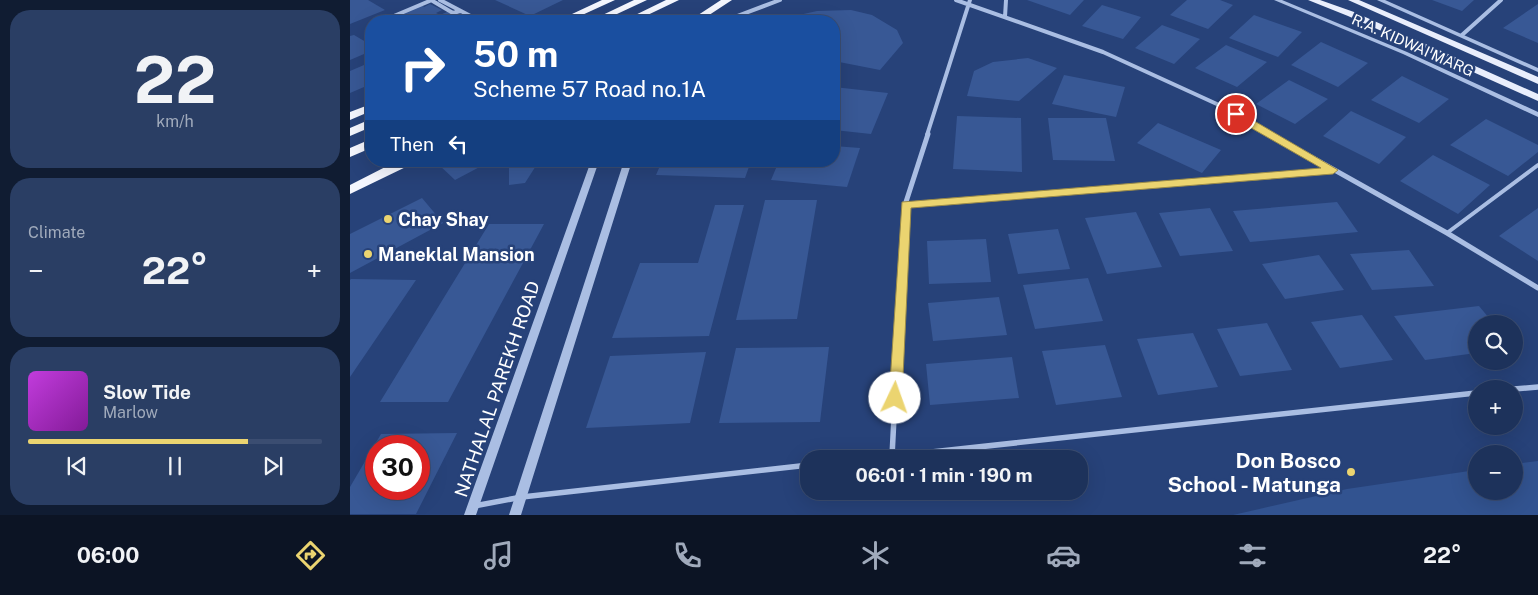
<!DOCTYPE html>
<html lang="en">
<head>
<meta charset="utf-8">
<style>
	body { margin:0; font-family:"Public Sans",sans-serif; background:#2a3e64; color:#f1f3f6; height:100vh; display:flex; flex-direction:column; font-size:19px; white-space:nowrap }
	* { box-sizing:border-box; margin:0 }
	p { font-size:16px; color:#a0aabb }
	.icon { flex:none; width:28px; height:28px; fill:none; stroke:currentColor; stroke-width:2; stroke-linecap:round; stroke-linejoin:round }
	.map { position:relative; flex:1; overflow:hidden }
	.side { display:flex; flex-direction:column; gap:10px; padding:10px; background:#101c32; width:350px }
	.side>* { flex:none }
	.hud { position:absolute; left:15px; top:15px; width:475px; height:152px; border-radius:20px; box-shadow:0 5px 20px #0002,0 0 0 1px #3b4d71; background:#1a4fa0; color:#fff; overflow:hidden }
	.tools { position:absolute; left:1118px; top:315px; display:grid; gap:10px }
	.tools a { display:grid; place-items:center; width:55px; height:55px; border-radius:50%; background:#1d325b; box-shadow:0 5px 20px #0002,0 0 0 1px #3b4d71; font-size:25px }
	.speed { position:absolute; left:15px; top:435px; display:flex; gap:10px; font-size:25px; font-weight:700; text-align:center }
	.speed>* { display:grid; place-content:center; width:65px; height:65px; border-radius:50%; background:#1d325b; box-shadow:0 5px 20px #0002,0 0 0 1px #3b4d71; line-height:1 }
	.speed .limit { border:8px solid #d22; background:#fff; color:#111 }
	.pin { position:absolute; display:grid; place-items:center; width:42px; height:42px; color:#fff; margin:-21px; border:2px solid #fff; border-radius:50%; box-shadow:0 1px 5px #0007 }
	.me { position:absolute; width:55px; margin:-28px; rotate:3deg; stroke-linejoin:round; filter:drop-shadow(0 0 4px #0008) }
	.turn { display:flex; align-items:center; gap:18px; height:105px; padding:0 25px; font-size:22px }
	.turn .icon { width:65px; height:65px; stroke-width:2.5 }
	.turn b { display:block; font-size:35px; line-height:42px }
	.then { display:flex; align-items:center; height:48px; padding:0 25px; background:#0003; gap:10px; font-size:19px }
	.big { font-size:38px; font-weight:700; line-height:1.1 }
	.side .widget { flex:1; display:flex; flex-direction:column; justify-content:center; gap:8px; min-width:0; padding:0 18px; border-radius:20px; background:#2a3e64 }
	.side .dial { align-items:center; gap:0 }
	.dial b { font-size:65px; line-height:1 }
	.song { display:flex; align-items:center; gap:15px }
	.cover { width:60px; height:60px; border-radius:8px; background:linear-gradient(135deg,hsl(290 70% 55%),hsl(290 70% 35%)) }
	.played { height:5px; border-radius:2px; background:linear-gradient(90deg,#ebd470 75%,#3b4d71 75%) }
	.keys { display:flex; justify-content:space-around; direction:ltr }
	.heat { display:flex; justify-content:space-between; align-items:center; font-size:28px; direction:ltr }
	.trip { position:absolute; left:450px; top:450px; width:288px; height:50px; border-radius:20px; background:#1d325b; box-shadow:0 5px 20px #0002,0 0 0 1px #3b4d71; font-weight:700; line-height:50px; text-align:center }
	.tabs { display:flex; height:80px; justify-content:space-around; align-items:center; background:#0c1424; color:#a0aabb }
	.tabs .icon { width:35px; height:35px }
	.tabs .active { color:#ebd470 }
	.tabs b { font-size:22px; color:#f1f3f6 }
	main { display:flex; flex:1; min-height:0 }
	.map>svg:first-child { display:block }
</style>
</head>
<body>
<main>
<section class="side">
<div class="widget dial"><b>22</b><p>km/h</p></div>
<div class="widget"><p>Climate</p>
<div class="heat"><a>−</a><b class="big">22°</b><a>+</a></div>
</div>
<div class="widget">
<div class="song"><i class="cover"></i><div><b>Slow Tide</b><p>Marlow</p></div></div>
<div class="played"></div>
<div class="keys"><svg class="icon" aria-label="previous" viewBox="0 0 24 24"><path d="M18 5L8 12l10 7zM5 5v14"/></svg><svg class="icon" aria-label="pause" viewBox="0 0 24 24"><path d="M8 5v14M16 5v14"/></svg><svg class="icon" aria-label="next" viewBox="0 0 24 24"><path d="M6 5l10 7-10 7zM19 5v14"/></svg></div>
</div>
</section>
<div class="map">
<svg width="1188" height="515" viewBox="0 0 1188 515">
	<rect width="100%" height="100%" fill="#274279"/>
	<path fill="#325390" d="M1188 461V515H883L997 489 1126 470V491H1164V464Z"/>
	<path fill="#385895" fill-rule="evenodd" d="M0 0H18L35 10 0 24Z
		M145 0H213L180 16Z
		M677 0H734L720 15Z
		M837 0H870L883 5 858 29 820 15Z
		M1082 0H1124L1112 11Z
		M80 4 92 10 86 13 90 15 97 12 104 15 90 21H35L72 5 74 7Z
		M1188 4V43L1153 28Z
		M752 5 791 17 773 39 732 26Z
		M501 10 522 15 547 30 553 43 530 70 484 61V21H438L449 15 467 11Z
		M904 15 952 32 928 57 879 38Z
		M812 25 850 39 824 64 785 48Z
		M4 35 21 45V51L0 60V36Z
		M971 42 1018 63 988 87 941 65Z
		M876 45 917 62 887 87 845 68Z
		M678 58 707 68 669 101 617 96 624 71 643 62Z
		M21 62V84L0 93V71Z
		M714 75 775 87 766 117 702 104Z
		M1052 76 1099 99 1069 123 1021 100Z
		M939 80 978 99 945 124 906 104Z
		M484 87 538 93 521 134 484 130Z
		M1001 111 1056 137 1029 164 973 136Z
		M607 116 671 118 672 172 603 169Z
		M698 118H756L765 161 703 160Z
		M1136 119 1188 145V152L1158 176 1100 145Z
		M808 123 871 150 852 173 787 143Z
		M484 146 510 148 497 187 421 180 429 161H484Z
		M1083 155 1140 185 1108 214 1050 181Z
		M94 161H141L105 180 88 164Z
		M163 161H189L175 183 159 185V168Z
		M312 161H401L395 178 306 175Z
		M72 198 93 223 0 273V234Z
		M415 200H467L447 319 386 320Z
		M987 202 1008 232 900 242 883 211Z
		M365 205H394L359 336 262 338 290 263H348Z
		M860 208 883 251 830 256 809 213Z
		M1188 208V261L1149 236Z
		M786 212 812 267 757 274 735 218Z
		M139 224H194L98 402H30Z
		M708 229 720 269 668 274 658 234Z
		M636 239 641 282 579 284 577 241Z
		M1059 250 1084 286 1022 290 1000 254Z
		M969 255 994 290 935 299 912 264Z
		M738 278 753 321 685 329 673 285Z
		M1 279 66 280 0 377V280Z
		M649 297 657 335 583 341 578 303Z
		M1129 306 1144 324H1126V353L1075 360 1044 316Z
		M1012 315 1043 360 990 368 961 322Z
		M917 323 942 370 890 376 867 329Z
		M843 333 868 387 808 395 787 339Z
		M755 345 772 397 706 405 692 351Z
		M479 347 470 422 369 423 386 348Z
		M356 352 340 423 236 428 260 356Z
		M662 357 669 398 580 405 576 364Z
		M107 433 66 514H0V487L31 434ZM26 446H69V489H26Z"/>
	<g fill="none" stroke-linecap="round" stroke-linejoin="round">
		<path stroke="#aabee3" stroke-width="4" d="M1097 233 1188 165"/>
		<path stroke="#aabee3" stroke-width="4" d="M81 0 103 13 110 11
			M90 0 130 21
			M606 0 753 52 869 105 922 135
			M655 17 656 0
			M32 21 82 0
			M374 21 430 0
			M1112 35 1151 0
			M577 135 620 0"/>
		<path stroke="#aabee3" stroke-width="5" d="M920 134 1097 233 1188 288
			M555 205 983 170
			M550 304 555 205 578 134"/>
		<path stroke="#aabee3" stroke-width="5.5" d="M1164 389 1188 387
			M542 456 550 302
			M517 459 1126 393
			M124 506 172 497 459 465"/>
		<path fill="#aabee3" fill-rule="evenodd" d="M924 0H932L1057 52 1188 112V117L1053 54Z
			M1027 0H1035L1188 68V72Z
			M241 161H249L126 515H114Z
			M274 161H282L171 515H159Z"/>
		<path fill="#e9eefc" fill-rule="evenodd" d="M958 0H970L1004 12 1188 94V101L998 16Z
			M998 0H1009L1188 77V84Z"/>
		<path fill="#f4f6fe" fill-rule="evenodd" d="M252 0H265L219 21H207Z
			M284 0H297L252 21H240Z
			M316 0H329L285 21H273Z
			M371 0H382L350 21H339Z
			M21 104V111L0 120V112Z
			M21 119V127L0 136V128Z
			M21 139V148L0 157V148Z
			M47 161H64L62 164 0 194V185Z"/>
	</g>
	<path fill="#ebd470" stroke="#998a49" d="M882 112H889L988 170 983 174 561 208 552 398 550 402 545 404 541 402 539 398 552 202 971 168 882 117Z"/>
	<g fill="#ebd470" stroke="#274279" stroke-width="2">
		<circle cx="38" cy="219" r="5"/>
		<circle cx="18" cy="254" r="5"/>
		<circle cx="1001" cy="472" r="5"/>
	</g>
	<g text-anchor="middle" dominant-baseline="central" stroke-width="5" stroke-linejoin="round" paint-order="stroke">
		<g font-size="15" fill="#fff" stroke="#274279">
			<text transform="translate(1063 45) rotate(24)">R.A. KIDWAI MARG</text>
		</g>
		<g font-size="18" font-weight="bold" fill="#fff" stroke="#274279" text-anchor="start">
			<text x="48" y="219">Chay Shay</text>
			<text x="28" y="254">Maneklal Mansion</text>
		</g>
		<g font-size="18" fill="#fff" stroke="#274279">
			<text transform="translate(147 389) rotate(-71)">NATHALAL PAREKH ROAD</text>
		</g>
		<g font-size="21" font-weight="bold" fill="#fff" stroke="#274279" text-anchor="end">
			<text x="991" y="460">Don Bosco<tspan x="991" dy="24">School - Matunga</tspan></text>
		</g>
	</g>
</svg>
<div class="tools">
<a><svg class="icon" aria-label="search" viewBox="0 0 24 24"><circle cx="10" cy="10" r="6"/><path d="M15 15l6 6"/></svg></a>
<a>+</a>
<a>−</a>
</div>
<div class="speed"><div class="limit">30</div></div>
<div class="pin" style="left:886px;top:114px;background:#d93025"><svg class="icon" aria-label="arrive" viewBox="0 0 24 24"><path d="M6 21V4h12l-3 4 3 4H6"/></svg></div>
<svg class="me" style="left:545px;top:398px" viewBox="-20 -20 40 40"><circle r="19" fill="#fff"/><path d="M0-13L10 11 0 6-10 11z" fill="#ebd470"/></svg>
<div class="trip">06:01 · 1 min · 190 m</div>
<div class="hud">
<div class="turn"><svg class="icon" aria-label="right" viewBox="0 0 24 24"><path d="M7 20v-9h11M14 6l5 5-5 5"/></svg><div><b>50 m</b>Scheme 57 Road no.1A</div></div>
<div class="then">Then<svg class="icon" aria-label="left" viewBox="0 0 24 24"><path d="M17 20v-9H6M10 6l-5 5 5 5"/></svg></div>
</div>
</div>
</main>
<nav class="tabs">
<b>06:00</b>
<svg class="icon active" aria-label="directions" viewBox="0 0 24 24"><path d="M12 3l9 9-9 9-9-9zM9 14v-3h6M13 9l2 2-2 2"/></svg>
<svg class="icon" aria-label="music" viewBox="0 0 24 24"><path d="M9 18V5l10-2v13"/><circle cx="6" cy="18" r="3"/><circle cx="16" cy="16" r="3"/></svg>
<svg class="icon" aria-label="phone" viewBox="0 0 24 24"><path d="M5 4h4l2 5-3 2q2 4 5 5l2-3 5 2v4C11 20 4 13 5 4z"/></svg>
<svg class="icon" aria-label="climate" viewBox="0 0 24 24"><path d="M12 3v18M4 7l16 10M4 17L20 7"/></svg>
<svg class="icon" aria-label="car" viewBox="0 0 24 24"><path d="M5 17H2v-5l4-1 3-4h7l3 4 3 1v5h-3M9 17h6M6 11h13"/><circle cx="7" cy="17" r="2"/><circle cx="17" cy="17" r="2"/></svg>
<svg class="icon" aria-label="filters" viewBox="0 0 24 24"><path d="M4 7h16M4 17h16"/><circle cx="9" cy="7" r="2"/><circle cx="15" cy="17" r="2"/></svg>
<b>22°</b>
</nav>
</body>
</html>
